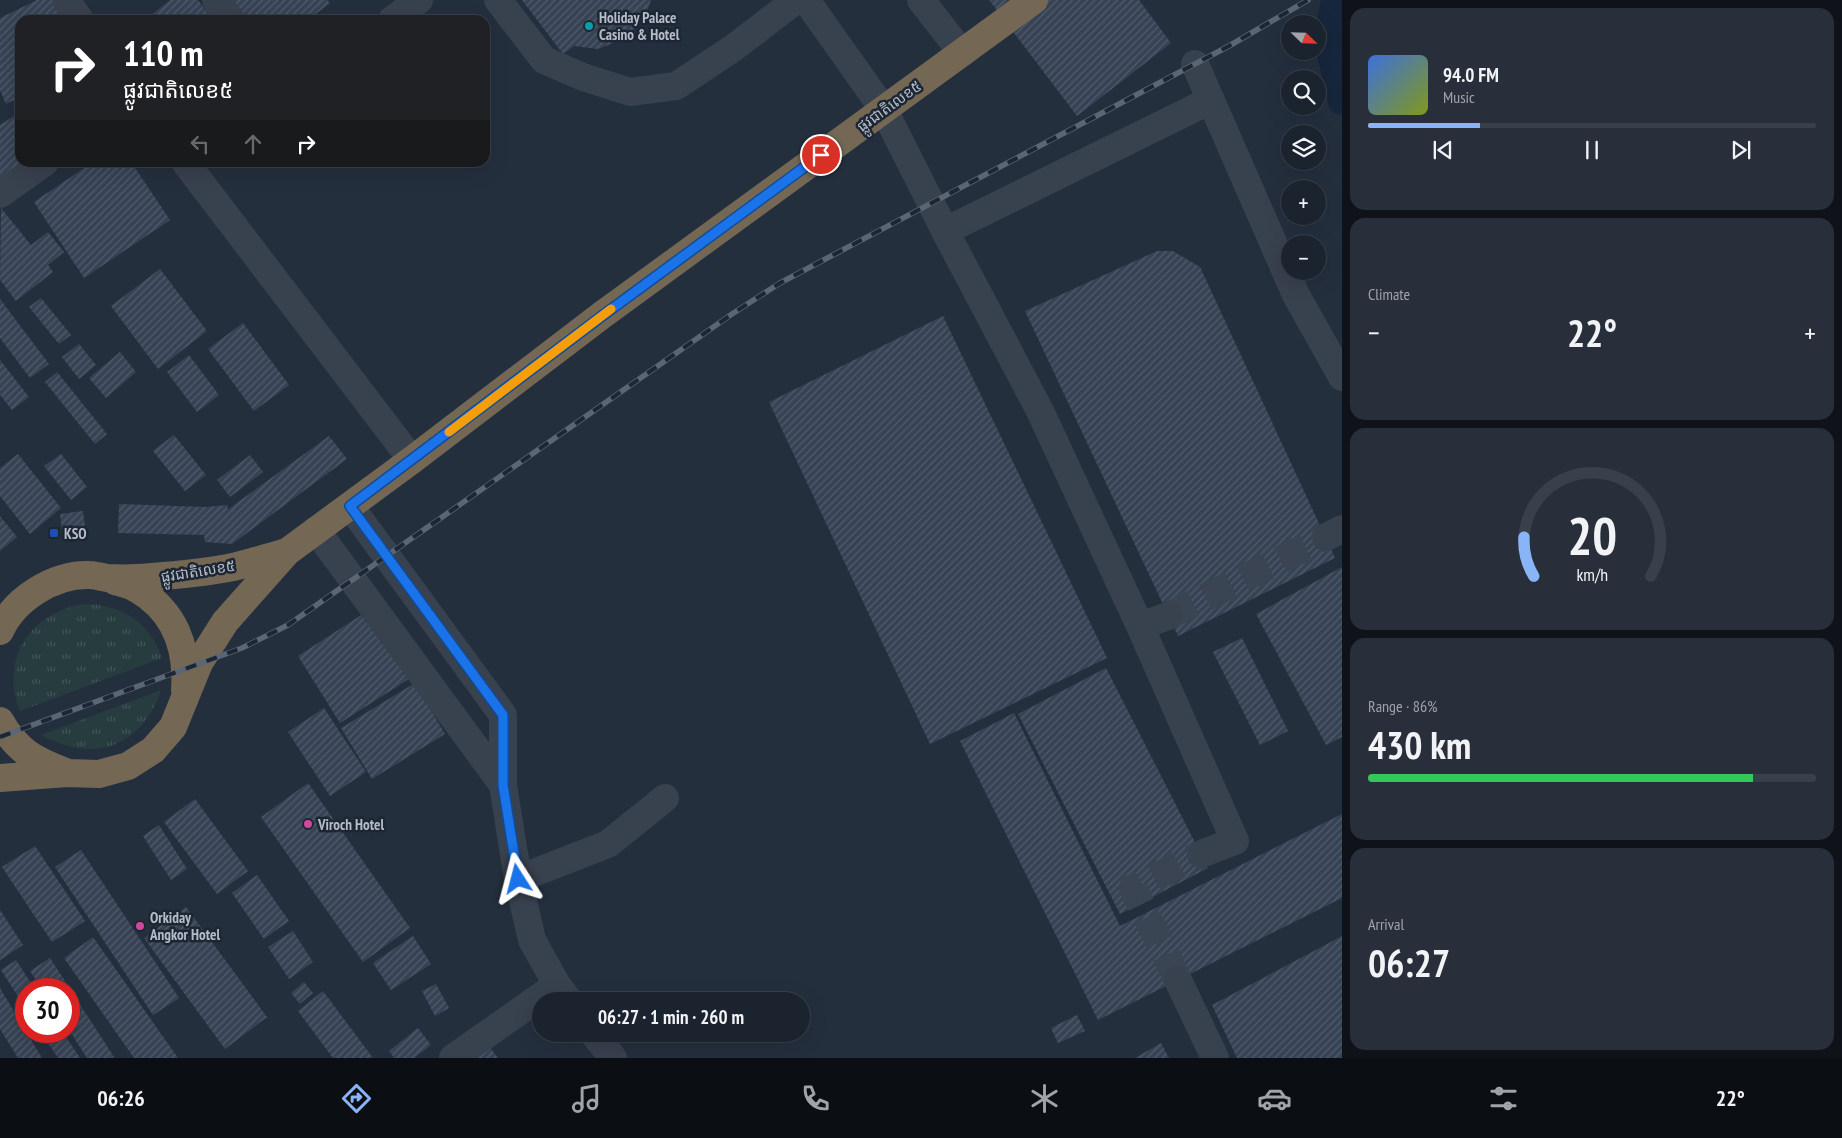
<!DOCTYPE html>
<html lang="en">
<head>
<meta charset="utf-8">
<style>
	body { margin:0; font-family:"PT Sans Narrow","Noto Sans Khmer",sans-serif; background:#282f3a; color:#f1f3f6; height:100vh; display:flex; flex-direction:column; font-size:19px; white-space:nowrap }
	* { box-sizing:border-box; margin:0 }
	p { font-size:16px; color:#a0a4aa }
	.icon { flex:none; width:28px; height:28px; fill:none; stroke:currentColor; stroke-width:2; stroke-linecap:round; stroke-linejoin:round }
	.map { position:relative; flex:1; overflow:hidden }
	.sheet { display:flex; flex-direction:column; gap:8px; padding:8px; background:#0f1319; width:500px }
	.sheet>* { flex:none }
	.banner { position:absolute; left:15px; top:15px; width:475px; height:152px; border-radius:15px; box-shadow:0 5px 20px #0002,0 0 0 1px #39404a; background:#202124; color:#fff; overflow:hidden }
	.needle { width:32px; rotate:113deg }
	.buttons { position:absolute; left:1281px; top:15px; display:grid; gap:10px }
	.buttons a { display:grid; place-items:center; width:45px; height:45px; border-radius:50%; background:#1b232e; box-shadow:0 5px 20px #0002,0 0 0 1px #39404a; font-size:25px }
	.speed { position:absolute; left:15px; top:978px; display:flex; gap:10px; font-size:25px; font-weight:700; text-align:center }
	.speed>* { display:grid; place-content:center; width:65px; height:65px; border-radius:50%; background:#1b232e; box-shadow:0 5px 20px #0002,0 0 0 1px #39404a; line-height:1 }
	.speed .limit { border:8px solid #d22; background:#fff; color:#111 }
	.pin { position:absolute; display:grid; place-items:center; width:42px; height:42px; color:#fff; margin:-21px; border:2px solid #fff; border-radius:50%; box-shadow:0 1px 5px #0007 }
	.me { position:absolute; width:55px; margin:-28px; rotate:351deg; stroke-linejoin:round; filter:drop-shadow(0 0 4px #0008) }
	.turn { display:flex; align-items:center; gap:18px; height:105px; padding:0 25px; font-size:22px }
	.turn .icon { width:65px; height:65px; stroke-width:2.5 }
	.turn b { display:block; font-size:35px; line-height:42px }
	.lanes { display:flex; align-items:center; height:48px; padding:0 25px; background:#0003; justify-content:center; gap:25px; direction:ltr }
	.lanes .off { opacity:.35 }
	.big { font-size:38px; font-weight:800; line-height:1.1 }
	.sheet .tile { flex:1; display:flex; flex-direction:column; justify-content:center; gap:8px; min-width:0; padding:0 18px; border-radius:15px; background:#282f3a }
	.sheet .dial { align-items:center; gap:0 }
	.dial svg { height:130px; overflow:visible; fill:none; stroke:#39404a; stroke-width:7; stroke-linecap:round; text-anchor:middle }
	.dial text { fill:#f1f3f6; stroke:none }
	.song { display:flex; align-items:center; gap:15px }
	.cover { width:60px; height:60px; border-radius:8px; background:linear-gradient(135deg,hsl(220 70% 55%),hsl(70 70% 35%)) }
	.played { height:5px; border-radius:2px; background:linear-gradient(90deg,#8ab4f8 25%,#39404a 25%) }
	.keys { display:flex; justify-content:space-around; direction:ltr }
	.heat { display:flex; justify-content:space-between; align-items:center; font-size:28px; direction:ltr }
	.charge { height:8px; border-radius:4px; background:linear-gradient(90deg,#34c759 86%,#39404a 0) }
	.trip { position:absolute; left:532px; top:992px; width:278px; height:50px; border-radius:25px; background:#1b232e; box-shadow:0 5px 20px #0002,0 0 0 1px #39404a; font-weight:800; line-height:50px; text-align:center }
	.dock { display:flex; height:80px; justify-content:space-around; align-items:center; background:#0b0e12; color:#a0a4aa }
	.dock .icon { width:35px; height:35px }
	.dock .selected { color:#8ab4f8 }
	.dock b { font-size:22px; color:#f1f3f6 }
	main { display:flex; flex:1; min-height:0 }
	.map>svg:first-child { display:block }
</style>
</head>
<body>
<main>
<div class="map">
<svg width="1342" height="1058" viewBox="0 0 1342 1058">
	<defs>
		<pattern id="grass-tufts" width="24" height="20" patternUnits="userSpaceOnUse" patternTransform="scale(1.25)"><rect width="24" height="20" fill="#263c3f"/><path d="M3 7l-1-3M5 7V3M7 7l1-3M15 17l-1-3M17 17v-4M19 17l1-3" fill="none" stroke="#435659"/></pattern>
		<pattern id="building-hatch" width="6" height="6" patternUnits="userSpaceOnUse" patternTransform="scale(1.25)"><rect width="6" height="6" fill="#364354"/><path d="M-1 1l2-2M0 6l6-6M5 7l2-2" fill="none" stroke="#515c6b"/></pattern>
	</defs>
	<rect width="100%" height="100%" fill="#242f3e"/>
	<path fill="url(#grass-tufts)" d="M84 604C121 604 150 622 162 658L20 711C0 659 29 613 84 604Z
		M161 690C142 747 94 764 41 735Z"/>
	<g fill="none" stroke-linecap="round" stroke-linejoin="round">
		<path stroke="#17263c" stroke-width="28" d="M1335 0 1328 41 1342 101"/>
	</g>
	<path fill="url(#building-hatch)" d="M37 0H58L68 20H20V97L6 104 0 90V18Z
		M170 0H198L213 20H145Z
		M229 0H327L330 3 308 20H245Z
		M522 0H651L646 14 628 37 598 49 574 46 563 54Z
		M989 0H1139L1171 43 1077 116Z
		M20 112V155L18 157 20 167 0 180V125Z
		M93 162H131L170 220 84 278 34 202Z
		M1 208 31 245 48 232 64 252 48 265 53 272 16 301 0 280Z
		M1157 251H1173L1200 267 1335 558 1178 636 1025 311Z
		M160 269 207 331 158 369 111 306Z
		M41 298 71 335 59 344 29 307Z
		M0 299 49 364 30 378 0 338Z
		M943 316 1107 658 930 744 769 402Z
		M243 323 289 385 254 411 208 349Z
		M79 344 96 365 79 379 62 357Z
		M120 352 136 372 106 398 89 378Z
		M189 355 219 395 197 412 167 372Z
		M0 360 29 397 12 410 0 395Z
		M57 372 107 434 95 444 45 382Z
		M174 435 206 475 185 491 153 451Z
		M329 436 347 459 232 544 205 542 204 535 118 533 119 504 205 507 228 505 227 510Z
		M18 454 61 508 30 534 0 496V468Z
		M61 454 87 487 71 500 44 466Z
		M250 455 263 472 230 497 217 480Z
		M83 511 85 527 62 530 60 514Z
		M0 516 17 537 0 551Z
		M1342 567V737L1326 745 1256 614Z
		M369 610 412 677 340 723 298 656Z
		M1242 638 1288 731 1260 745 1213 652Z
		M1106 668 1208 868 1120 914 1018 714Z
		M415 683 445 734 372 779 341 728Z
		M324 708 366 772 330 796 288 732Z
		M1014 713 1120 926 1342 814V898L1098 1020 960 741Z
		M308 783 410 928 363 962 261 817Z
		M195 799 248 871 217 894 164 822Z
		M159 825 187 869 171 880 143 836Z
		M35 846 85 921 52 942 2 867Z
		M81 850 179 998 153 1015 55 867Z
		M257 875 289 921 264 939 232 893Z
		M186 907 267 1017 225 1049 144 938Z
		M0 910 23 945 0 960Z
		M293 931 313 962 289 979 268 947Z
		M413 936 431 964 391 990 373 963Z
		M1342 936V1058H1237L1212 1005Z
		M93 937 178 1058H134L64 958Z
		M50 958 114 1057 112 1058H87L69 1030V989H42L30 971Z
		M16 960 35 989H26V1009L1 970Z
		M304 982 313 993 300 1004 291 993Z
		M436 984 449 1008 435 1016 422 991Z
		M0 988 42 1058H18L0 1029Z
		M323 991 373 1058H333L298 1011Z
		M1077 1015 1085 1031 1058 1043 1051 1028Z
		M418 1028 431 1045 414 1058H394L389 1051Z
		M40 1031H62L80 1058H58Z
		M1161 1043 1169 1058H1135Z
		M489 1046 498 1058H474Z"/>
	<g fill="none" stroke-linecap="round" stroke-linejoin="round">
		<path stroke="#3a4453" stroke-width="28" stroke-dasharray="28 14" stroke-linecap="butt" d="M1168 616 1326 537
			M1178 980 1133 888 1201 854"/>
		<path stroke="#38414e" stroke-width="28" d="M66 0 80 20
			M216 0 231 20
			M498 0 544 60 583 77 630 92 676 86 732 49 796 0
			M806 0 884 110 945 231 1040 411 1140 626 1235 841 1201 854
			M921 0 962 53
			M392 20 419 0
			M1195 64 1296 295 1342 377
			M185 162 412 460
			M0 194 45 162
			M945 231 1211 100
			M350 506 503 715V785L518 879 532 940 557 985 569 1001
			M316 530 503 785
			M1326 537 1342 529
			M1140 626 1168 616
			M518 879 608 844 665 798
			M1178 980 1215 1058
			M594 1034 613 1058
			M453 1058 557 985"/>
		<path stroke="#746855" stroke-width="28" d="M115 581C122 583 131 585 137 589 175 611 188 648 185 690
			M0 631C14 599 54 574 89 575 95 575 101 577 107 578 126 579 146 578 164 576 186 574 207 572 228 568 248 564 268 557 287 552
			M0 721C17 751 34 760 66 772
			M0 778 67 773 99 774 128 766 153 750 173 727 199 663 225 622 287 552 412 460 602 315 1034 0"/>
		<g stroke="#5a6575" stroke-width="5.5">
			<path id="rail" d="M0 737 242 648 288 625 732 314 780 283 1229 46 1308 0"/>
		</g>
		<use href="#rail" stroke="#1d2633" stroke-width="4" stroke-dasharray="11" stroke-linecap="butt"/>
	</g>
	<g fill="none" stroke-linecap="round" stroke-linejoin="round">
		<g stroke="#114b97" stroke-width="12">
			<path id="route" d="M518 879 503 785V715L350 506 602 316 821 155"/>
		</g>
		<use href="#route" stroke="#1a73e8" stroke-width="9"/>
		<path stroke="#f59e0b" stroke-width="9" d="M449 432 611 309"/>
	</g>
	<circle fill="#0f9aa8" stroke="#1d2633" stroke-width="2" cx="589" cy="26" r="5"/>
	<rect fill="#1a4fb4" stroke="#1d2633" stroke-width="2" x="49" y="528" width="10" height="10" rx="2.5"/>
	<g fill="#d1479c" stroke="#1d2633" stroke-width="2">
		<circle cx="308" cy="824" r="5"/>
		<circle cx="140" cy="926" r="5"/>
	</g>
	<g text-anchor="middle" dominant-baseline="central" stroke-width="5" stroke-linejoin="round" paint-order="stroke">
		<g font-size="15" font-weight="bold" fill="#b4bcc9" stroke="#1d2633" text-anchor="start">
			<text x="599" y="17">Holiday Palace<tspan x="599" dy="17">Casino &amp; Hotel</tspan></text>
			<text x="64" y="533">KSO</text>
			<text x="318" y="824">Viroch Hotel</text>
			<text x="150" y="917">Orkiday<tspan x="150" dy="17">Angkor Hotel</tspan></text>
		</g>
		<g font-size="15" fill="#b4bcc9" stroke="#1d2633">
			<text transform="translate(889 106) rotate(-36)">ផ្លូវជាតិលេខ៥</text>
			<text transform="translate(198 571) rotate(-9)">ផ្លូវជាតិលេខ៥</text>
		</g>
	</g>
</svg>
<div class="buttons">
<a><svg class="needle" viewBox="-14 -14 28 28"><path d="M0-13l5 13h-10z" fill="#e53935"/><path d="M0 13l5-13h-10z" fill="#a0a4aa"/></svg></a>
<a><svg class="icon" aria-label="search" viewBox="0 0 24 24"><circle cx="10" cy="10" r="6"/><path d="M15 15l6 6"/></svg></a>
<a><svg class="icon" aria-label="layers" viewBox="0 0 24 24"><path d="M12 4l9 5-9 5-9-5zM3 14l9 5 9-5"/></svg></a>
<a>+</a>
<a>−</a>
</div>
<div class="speed"><div class="limit">30</div></div>
<div class="pin" style="left:821px;top:155px;background:#d93025"><svg class="icon" aria-label="arrive" viewBox="0 0 24 24"><path d="M6 21V4h12l-3 4 3 4H6"/></svg></div>
<svg class="me" style="left:518px;top:879px" viewBox="-20 -20 40 40"><path d="M0-17L14 15 0 8-14 15z" fill="#1a73e8" stroke="#fff" stroke-width="4"/></svg>
<div class="trip">06:27 · 1 min · 260 m</div>
<div class="banner">
<div class="turn"><svg class="icon" aria-label="right" viewBox="0 0 24 24"><path d="M7 20v-9h11M14 6l5 5-5 5"/></svg><div><b>110 m</b>ផ្លូវជាតិលេខ៥</div></div>
<div class="lanes"><svg class="icon off" aria-label="left" viewBox="0 0 24 24"><path d="M17 20v-9H6M10 6l-5 5 5 5"/></svg><svg class="icon off" aria-label="ahead" viewBox="0 0 24 24"><path d="M12 20V5M6 11l6-6 6 6"/></svg><svg class="icon" aria-label="right" viewBox="0 0 24 24"><path d="M7 20v-9h11M14 6l5 5-5 5"/></svg></div>
</div>
</div>
<section class="sheet">
<div class="tile">
<div class="song"><i class="cover"></i><div><b>94.0 FM</b><p>Music</p></div></div>
<div class="played"></div>
<div class="keys"><svg class="icon" aria-label="previous" viewBox="0 0 24 24"><path d="M18 5L8 12l10 7zM5 5v14"/></svg><svg class="icon" aria-label="pause" viewBox="0 0 24 24"><path d="M8 5v14M16 5v14"/></svg><svg class="icon" aria-label="next" viewBox="0 0 24 24"><path d="M6 5l10 7-10 7zM19 5v14"/></svg></div>
</div>
<div class="tile"><p>Climate</p>
<div class="heat"><a>−</a><b class="big">22°</b><a>+</a></div>
</div>
<div class="tile dial"><svg viewBox="0 0 100 80">
<path d="M14 69A42 42 0 1 1 86 69"/>
<path d="M14 69A42 42 0 0 1 8 45" stroke="#8ab4f8"/>
<text x="50" y="56" font-size="32" font-weight="700">20</text>
<text x="50" y="72" font-size="11">km/h</text>
</svg></div>
<div class="tile"><p>Range · 86%</p><b class="big">430 km</b><div class="charge"></div></div>
<div class="tile"><p>Arrival</p><b class="big">06:27</b></div>
</section>
</main>
<nav class="dock">
<b>06:26</b>
<svg class="icon selected" aria-label="directions" viewBox="0 0 24 24"><path d="M12 3l9 9-9 9-9-9zM9 14v-3h6M13 9l2 2-2 2"/></svg>
<svg class="icon" aria-label="music" viewBox="0 0 24 24"><path d="M9 18V5l10-2v13"/><circle cx="6" cy="18" r="3"/><circle cx="16" cy="16" r="3"/></svg>
<svg class="icon" aria-label="phone" viewBox="0 0 24 24"><path d="M5 4h4l2 5-3 2q2 4 5 5l2-3 5 2v4C11 20 4 13 5 4z"/></svg>
<svg class="icon" aria-label="climate" viewBox="0 0 24 24"><path d="M12 3v18M4 7l16 10M4 17L20 7"/></svg>
<svg class="icon" aria-label="car" viewBox="0 0 24 24"><path d="M5 17H2v-5l4-1 3-4h7l3 4 3 1v5h-3M9 17h6M6 11h13"/><circle cx="7" cy="17" r="2"/><circle cx="17" cy="17" r="2"/></svg>
<svg class="icon" aria-label="filters" viewBox="0 0 24 24"><path d="M4 7h16M4 17h16"/><circle cx="9" cy="7" r="2"/><circle cx="15" cy="17" r="2"/></svg>
<b>22°</b>
</nav>
</body>
</html>
